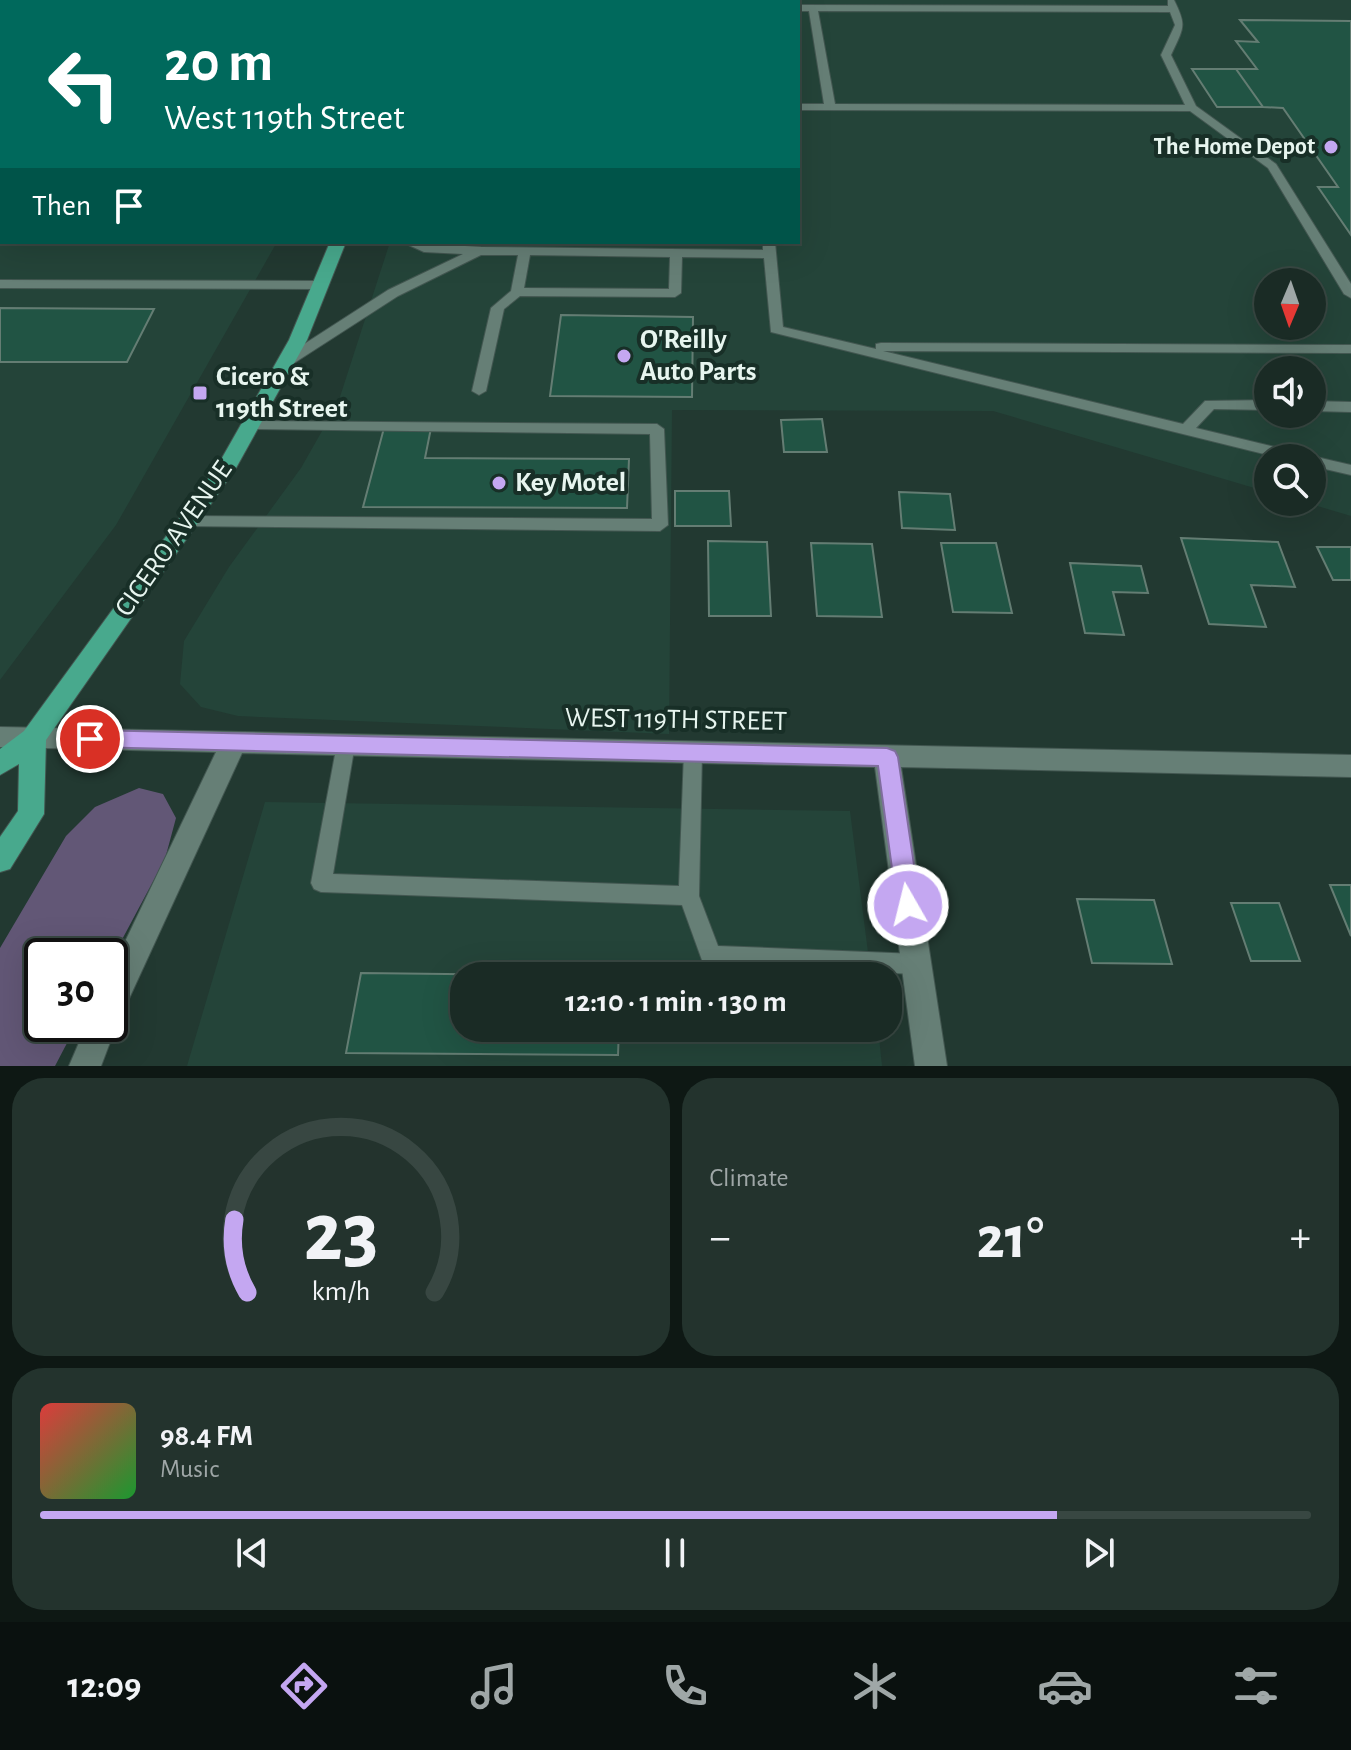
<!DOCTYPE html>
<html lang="en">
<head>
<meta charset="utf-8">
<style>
	body { margin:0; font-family:"Alegreya Sans",sans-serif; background:#23332d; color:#f1f3f6; height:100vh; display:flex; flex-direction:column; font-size:30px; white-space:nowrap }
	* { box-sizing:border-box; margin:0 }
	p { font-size:26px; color:#9fa7a7 }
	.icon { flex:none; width:44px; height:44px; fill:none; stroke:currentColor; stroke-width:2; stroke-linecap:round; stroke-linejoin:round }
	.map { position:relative; height:1066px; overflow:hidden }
	.details { display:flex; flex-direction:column; gap:12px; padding:12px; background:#0e1814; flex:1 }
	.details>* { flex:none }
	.guide { position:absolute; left:0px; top:0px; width:800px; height:244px; box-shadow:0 8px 32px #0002,0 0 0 2px #384742; background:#00695c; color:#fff; overflow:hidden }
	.needle { width:52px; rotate:182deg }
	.buttons { position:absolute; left:1254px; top:268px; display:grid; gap:16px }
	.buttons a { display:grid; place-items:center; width:72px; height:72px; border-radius:50%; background:#1a2b25; box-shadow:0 8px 32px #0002,0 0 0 2px #384742; font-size:40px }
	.speed { position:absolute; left:24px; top:938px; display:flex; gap:16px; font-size:40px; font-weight:700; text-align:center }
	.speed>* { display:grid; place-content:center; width:104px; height:104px; border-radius:50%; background:#1a2b25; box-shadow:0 8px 32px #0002,0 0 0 2px #384742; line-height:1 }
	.speed .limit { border:4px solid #111; border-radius:12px; background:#fff; color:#111 }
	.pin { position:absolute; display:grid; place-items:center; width:68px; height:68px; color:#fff; margin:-34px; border:4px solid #fff; border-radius:50%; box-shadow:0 2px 8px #0007 }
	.me { position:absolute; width:88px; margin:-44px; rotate:352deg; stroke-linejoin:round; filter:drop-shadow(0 0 6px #0008) }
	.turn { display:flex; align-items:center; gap:28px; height:168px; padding:0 32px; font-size:36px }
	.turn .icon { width:104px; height:104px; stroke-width:2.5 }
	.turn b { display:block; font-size:56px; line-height:68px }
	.then { display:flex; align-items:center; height:76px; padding:0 32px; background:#0003; gap:16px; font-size:30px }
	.big { font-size:60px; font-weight:700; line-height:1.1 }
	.details .card { flex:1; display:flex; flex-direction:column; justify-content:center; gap:12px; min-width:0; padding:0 28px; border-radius:32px; background:#23332d }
	.details .dial { align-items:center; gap:0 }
	.dial svg { height:208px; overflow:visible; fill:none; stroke:#384742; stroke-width:7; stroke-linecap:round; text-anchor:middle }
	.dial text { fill:#f1f3f6; stroke:none }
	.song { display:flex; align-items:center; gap:24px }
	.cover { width:96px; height:96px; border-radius:12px; background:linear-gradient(135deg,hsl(0 70% 55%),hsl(130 70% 35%)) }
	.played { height:8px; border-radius:4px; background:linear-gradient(90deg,#c4a7f1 80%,#384742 80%) }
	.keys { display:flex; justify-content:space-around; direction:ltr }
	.heat { display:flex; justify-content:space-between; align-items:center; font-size:44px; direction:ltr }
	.details .tiles { flex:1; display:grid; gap:12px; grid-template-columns:1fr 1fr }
	.card:last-child { grid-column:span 2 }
	.trip { position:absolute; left:450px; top:962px; width:452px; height:80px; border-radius:32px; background:#1a2b25; box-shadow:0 8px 32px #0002,0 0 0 2px #384742; font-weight:700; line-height:80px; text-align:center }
	.menu { display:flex; height:128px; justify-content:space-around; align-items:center; background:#0a110f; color:#9fa7a7 }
	.menu .icon { width:56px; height:56px }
	.menu .active { color:#c4a7f1 }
	.menu b { font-size:36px; color:#f1f3f6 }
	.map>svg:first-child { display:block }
</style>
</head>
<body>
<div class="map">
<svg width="1351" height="1066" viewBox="0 0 1351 1066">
	<rect width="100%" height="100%" fill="#223931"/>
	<path fill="#244439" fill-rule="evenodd" d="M0 0H389L2 2V242H277L116 525 0 680Z
		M470 0H1351V516L1304 502H1312V458H1268V492L993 411 672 410 669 734 238 716 201 707 180 684 184 641 229 567 301 468 338 403 390 242H798V2ZM1268 282H1312V326H1268ZM1268 370H1312V414H1268Z
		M265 802 850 811 871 976H464V1028H878L882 1066H187Z"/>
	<path fill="#625776" d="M139 788 163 794 176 818 165 859 110 962V956H42V1024H77L55 1066H0V948L66 836 95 807Z"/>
	<path fill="#215444" stroke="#647d73" stroke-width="2" d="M0 0H120L2 2V11Z
		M182 0H291L180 2Z
		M590 0H665L589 2Z
		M1240 20 1351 21V235L1318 187H1338L1283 108 1263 107 1236 69H1257L1236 41 1258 42Z
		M1192 69H1236L1263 107H1217Z
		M0 308 154 309 127 362H0Z
		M561 315 693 317 692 397 550 396Z
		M822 419 827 452H784L781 420Z
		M384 428H431L425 458 629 459 627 508 363 507Z
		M675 491H729L731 526H675Z
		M899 492 950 494 955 530 902 528Z
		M1181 538 1278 542 1295 587 1251 585 1266 627 1209 624Z
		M708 541 767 542 771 616H709Z
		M811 543 872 544 882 617 817 616Z
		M941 543H996L1012 613 953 612Z
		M1317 547H1351V580H1333Z
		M1070 563 1141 566 1148 593 1113 592 1124 635 1085 633Z
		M1330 885H1351V936Z
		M1077 899 1154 900 1172 964 1092 963Z
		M1231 903H1279L1300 961H1251Z
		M361 973 619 976H464V1028H619L618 1055 346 1053Z"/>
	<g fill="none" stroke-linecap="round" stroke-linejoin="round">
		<g stroke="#435751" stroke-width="2">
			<path id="service" d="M325 0H335L324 2Z
				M539 0H549L538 2Z
				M688 0H698V2H688Z
				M744 0H754V2H744Z
				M1168 0H1174C1187 26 1184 27 1171 55L1196 106 1276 164 1351 284V298L1344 294 1268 168 1190 111 798 110V104H824L809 11H798V5L1168 6ZM818 11 1170 12 1175 25 1161 55 1185 105 835 104Z
				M402 242 481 247 763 250V242H775L783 327 876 349V344L881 343 1351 345V353L883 351 1183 424 1205 401 1268 400V410L1214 409 1196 428 1300 453 1307 457 1312 456 1351 465V475L1312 466V458H1280L771 332 764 258 682 257 681 293 675 297 520 296 504 309 486 391 479 395 472 391 491 308 511 291 518 255H481L398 296 291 365H281L279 362 281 359 388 290 463 254 424 252ZM530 255 670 257 669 289 524 288Z
				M0 280 321 281 327 285 321 289 0 288Z
				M1312 401 1351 402V412L1312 411Z
				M250 421 657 424 664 429 668 525 660 531 182 526 180 522 182 518 188 516 652 519 650 434 245 429 243 426 245 423Z
				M346 736 353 739 355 744 333 874 679 886 684 752 686 747 693 744 700 747 702 752 699 896 718 946 917 954 925 957 928 964 925 971 917 974 711 966 703 963 682 905 321 892 314 889 311 883 337 744 339 739Z"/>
		</g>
		<g stroke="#435751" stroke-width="2">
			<path id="minor" d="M0 36H2V44H0Z
				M0 727 1351 755V777L901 767 947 1066H915L875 767 242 753 121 1016 115 1019 117 1024 101 1066H69L87 1024H110V973L216 752 0 747Z"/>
		</g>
		<g stroke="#435751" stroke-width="2">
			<path id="primary" d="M330 242H346L307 340 236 468 46 740 44 814 10 869 0 872V837L18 811 19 764 0 775V749L24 731 218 465 289 340Z"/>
		</g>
		<use href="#service" fill="#667f76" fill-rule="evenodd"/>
		<use href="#minor" fill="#667f76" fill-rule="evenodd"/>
		<use href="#primary" fill="#48a98d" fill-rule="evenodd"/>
	</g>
	<path fill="#c4a7f1" stroke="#7f6d9d" stroke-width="2" d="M90 730 887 748 895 751 898 757 920 905 917 913 908 916 900 913 897 905 878 766 90 747 83 745 80 739 83 733Z"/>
	<g fill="#c4a7f1" stroke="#182f27" stroke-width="3">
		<circle cx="1331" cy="147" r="8"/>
		<circle cx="624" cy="356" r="8"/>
		<rect x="192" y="385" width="16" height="16" rx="4"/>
		<circle cx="499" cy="483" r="8"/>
	</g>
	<g text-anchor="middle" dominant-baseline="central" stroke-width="8" stroke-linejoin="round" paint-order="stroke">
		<g font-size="24" font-weight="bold" fill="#e7f5ef" stroke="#182f27" text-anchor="end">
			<text x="1315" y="147">The Home Depot</text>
		</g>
		<g font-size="28" font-weight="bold" fill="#e7f5ef" stroke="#182f27" text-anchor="start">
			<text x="640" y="340">O'Reilly<tspan x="640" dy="32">Auto Parts</tspan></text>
			<text x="216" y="377">Cicero &amp;<tspan x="216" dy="32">119th Street</tspan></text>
			<text x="515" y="483">Key Motel</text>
		</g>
		<g font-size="28" fill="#e7f5ef" stroke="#182f27">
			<text transform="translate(174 539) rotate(-55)">CICERO AVENUE</text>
			<text transform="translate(676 720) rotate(1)">WEST 119TH STREET</text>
		</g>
	</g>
</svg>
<div class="buttons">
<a><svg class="needle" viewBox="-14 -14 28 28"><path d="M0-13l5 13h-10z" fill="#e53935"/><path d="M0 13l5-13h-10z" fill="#9fa7a7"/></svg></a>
<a><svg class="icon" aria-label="sound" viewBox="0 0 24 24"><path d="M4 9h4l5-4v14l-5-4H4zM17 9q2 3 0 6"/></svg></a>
<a><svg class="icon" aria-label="search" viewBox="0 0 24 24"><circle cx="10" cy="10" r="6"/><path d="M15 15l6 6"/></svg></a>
</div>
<div class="speed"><div class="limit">30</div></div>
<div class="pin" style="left:90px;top:739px;background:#d93025"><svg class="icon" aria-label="arrive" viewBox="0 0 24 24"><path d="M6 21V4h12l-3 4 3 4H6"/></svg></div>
<svg class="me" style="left:908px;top:905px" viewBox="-20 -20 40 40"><circle r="17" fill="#c4a7f1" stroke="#fff" stroke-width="3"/><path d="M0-11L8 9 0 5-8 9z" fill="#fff"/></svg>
<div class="trip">12:10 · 1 min · 130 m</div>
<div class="guide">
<div class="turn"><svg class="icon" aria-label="left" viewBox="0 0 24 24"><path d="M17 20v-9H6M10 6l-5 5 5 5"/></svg><div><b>20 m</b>West 119th Street</div></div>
<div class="then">Then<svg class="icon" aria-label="arrive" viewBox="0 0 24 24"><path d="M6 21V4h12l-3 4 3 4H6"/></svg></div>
</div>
</div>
<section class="details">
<div class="tiles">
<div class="card dial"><svg viewBox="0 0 100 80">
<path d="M14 69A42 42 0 1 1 86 69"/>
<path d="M14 69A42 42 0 0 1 9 41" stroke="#c4a7f1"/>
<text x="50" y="56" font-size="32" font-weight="700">23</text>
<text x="50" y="72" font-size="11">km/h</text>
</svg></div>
<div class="card"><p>Climate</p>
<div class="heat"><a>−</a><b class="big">21°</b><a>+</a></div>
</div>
<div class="card">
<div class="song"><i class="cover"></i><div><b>98.4 FM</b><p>Music</p></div></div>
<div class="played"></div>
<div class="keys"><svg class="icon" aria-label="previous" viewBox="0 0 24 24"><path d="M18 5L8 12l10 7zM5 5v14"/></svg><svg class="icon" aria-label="pause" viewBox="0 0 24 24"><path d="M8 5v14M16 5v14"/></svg><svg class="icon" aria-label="next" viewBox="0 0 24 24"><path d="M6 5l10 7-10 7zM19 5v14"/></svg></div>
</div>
</div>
</section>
<nav class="menu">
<b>12:09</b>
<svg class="icon active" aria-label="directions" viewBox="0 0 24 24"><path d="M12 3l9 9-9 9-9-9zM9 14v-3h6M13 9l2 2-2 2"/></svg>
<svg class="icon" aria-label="music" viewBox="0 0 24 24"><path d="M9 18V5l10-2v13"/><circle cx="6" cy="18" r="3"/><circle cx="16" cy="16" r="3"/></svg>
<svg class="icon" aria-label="phone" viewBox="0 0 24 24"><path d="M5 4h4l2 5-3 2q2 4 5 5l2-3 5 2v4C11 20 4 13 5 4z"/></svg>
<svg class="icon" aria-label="climate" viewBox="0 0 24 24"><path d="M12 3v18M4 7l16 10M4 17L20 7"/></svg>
<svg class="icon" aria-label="car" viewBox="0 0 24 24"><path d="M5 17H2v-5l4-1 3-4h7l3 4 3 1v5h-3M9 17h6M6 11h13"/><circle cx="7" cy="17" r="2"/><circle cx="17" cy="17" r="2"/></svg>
<svg class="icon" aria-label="filters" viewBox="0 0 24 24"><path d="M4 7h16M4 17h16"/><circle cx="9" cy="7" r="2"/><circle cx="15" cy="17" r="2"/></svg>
</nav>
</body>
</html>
